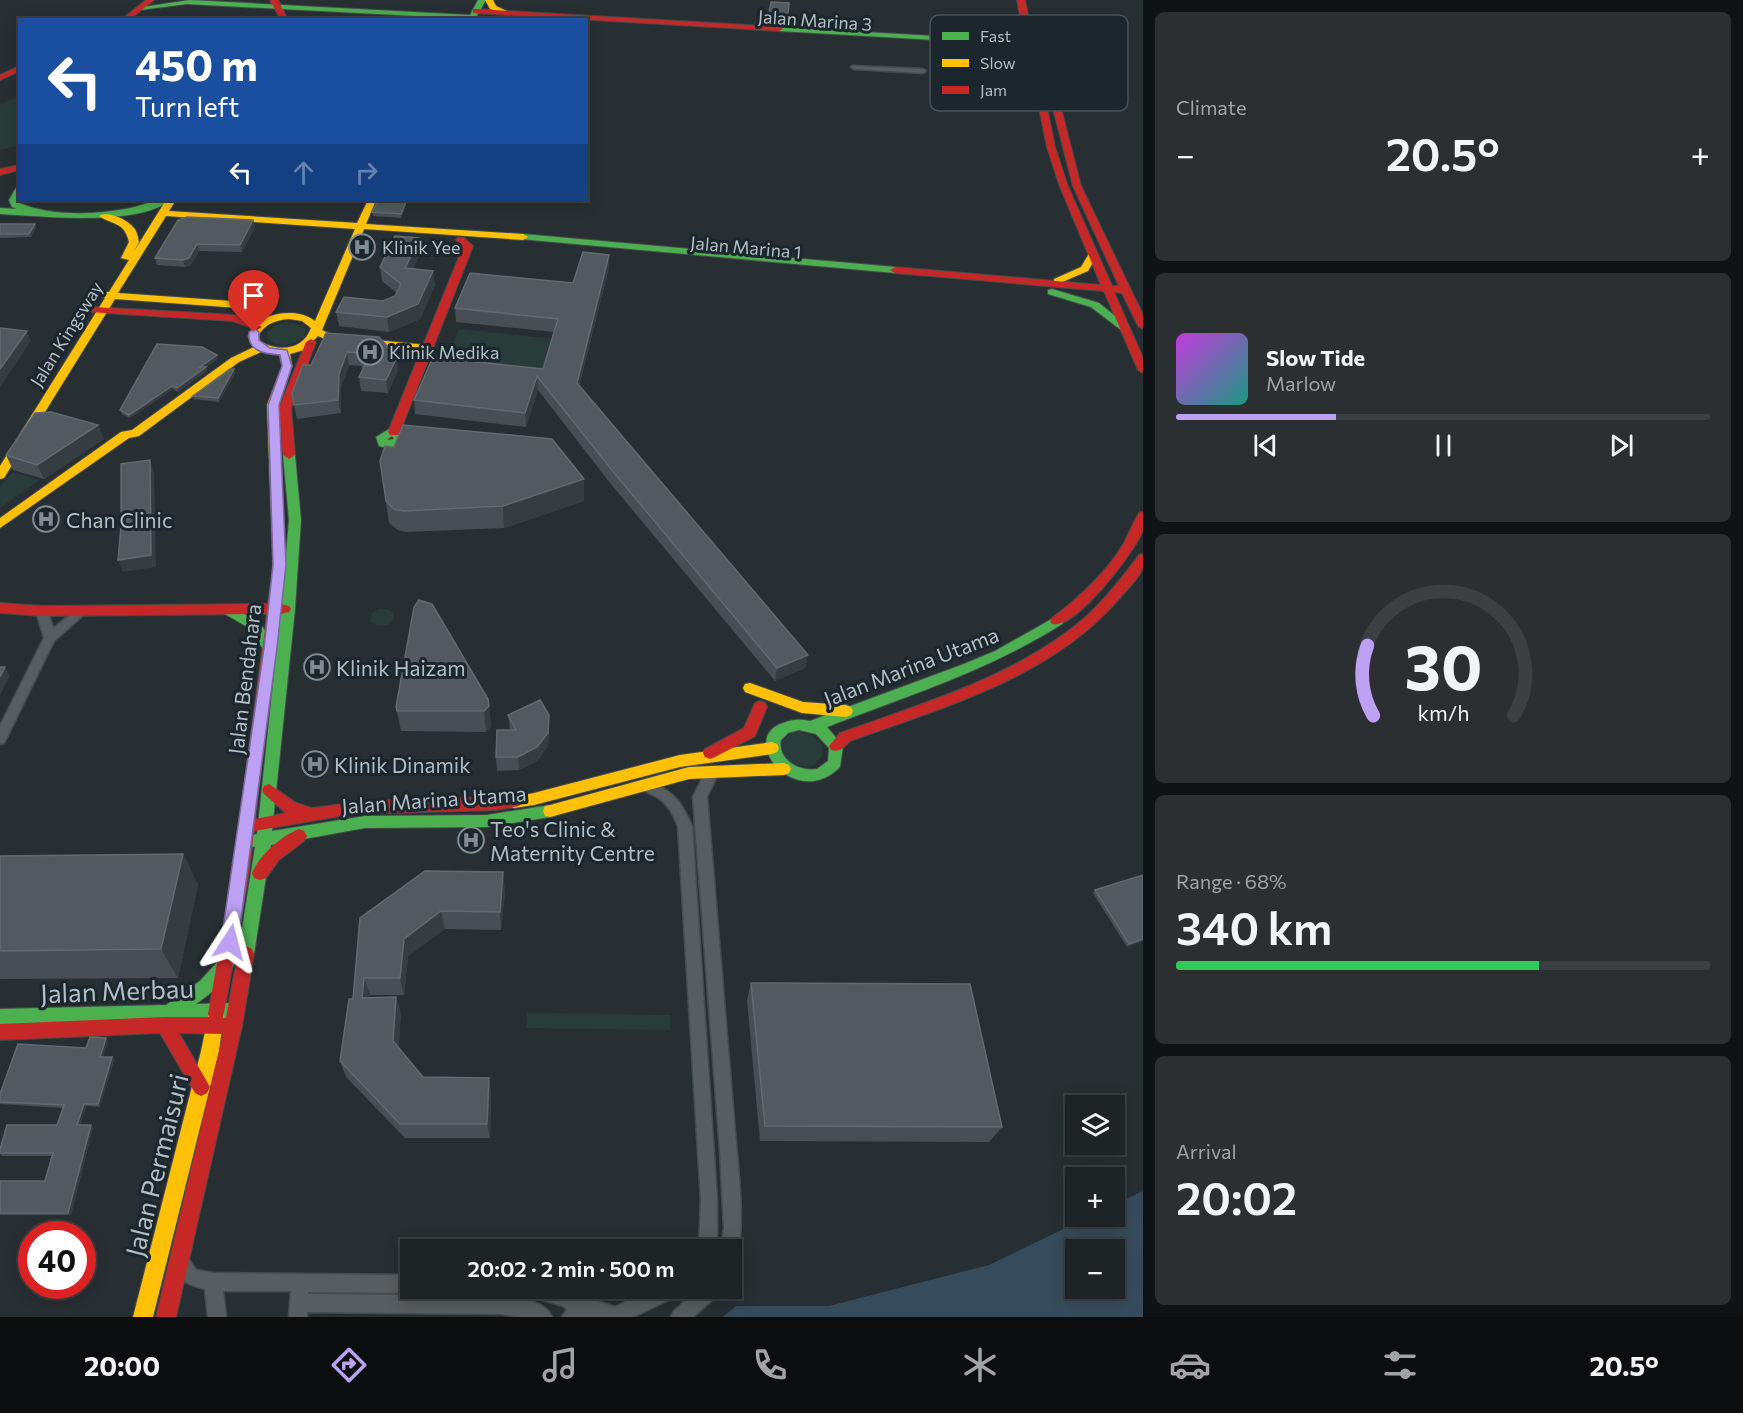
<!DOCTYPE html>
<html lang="en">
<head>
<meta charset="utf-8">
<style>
	body { margin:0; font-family:Commissioner,sans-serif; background:#2b2f32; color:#f1f3f6; height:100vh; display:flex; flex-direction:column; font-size:22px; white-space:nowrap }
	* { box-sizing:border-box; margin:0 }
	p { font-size:20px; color:#a1a4a7 }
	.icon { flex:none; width:33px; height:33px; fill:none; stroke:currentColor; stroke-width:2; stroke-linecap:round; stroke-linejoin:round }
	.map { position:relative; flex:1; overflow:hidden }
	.sheet { display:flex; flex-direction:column; gap:12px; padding:12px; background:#101315; width:600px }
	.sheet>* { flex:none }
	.guide { position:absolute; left:18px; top:18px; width:570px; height:183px; border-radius:0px; box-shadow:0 3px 15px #0003,0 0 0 2px #3c4043; background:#1a4fa0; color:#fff; overflow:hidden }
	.fabs { position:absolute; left:1065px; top:1095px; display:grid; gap:12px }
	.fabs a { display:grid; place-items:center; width:60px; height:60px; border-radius:0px; background:#1e2326; box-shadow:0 3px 15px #0003,0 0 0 2px #3c4043; font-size:30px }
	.speed { position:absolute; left:18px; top:1221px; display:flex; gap:12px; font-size:30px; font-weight:700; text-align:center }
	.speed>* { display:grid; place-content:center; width:78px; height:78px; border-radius:50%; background:#1e2326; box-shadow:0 3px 15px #0003,0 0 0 2px #3c4043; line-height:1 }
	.speed .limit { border:9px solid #d22; background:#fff; color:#111 }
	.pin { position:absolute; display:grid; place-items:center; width:51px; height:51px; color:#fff; margin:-62px -26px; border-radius:50% 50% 50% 0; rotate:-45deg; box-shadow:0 0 6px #0007 }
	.pin .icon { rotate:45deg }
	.me { position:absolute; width:66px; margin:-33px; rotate:9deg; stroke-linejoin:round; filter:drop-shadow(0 0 4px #0008) }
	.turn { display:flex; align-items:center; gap:21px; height:126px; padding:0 18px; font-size:27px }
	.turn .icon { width:78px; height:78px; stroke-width:2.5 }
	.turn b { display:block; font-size:42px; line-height:51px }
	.lanes { display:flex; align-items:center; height:57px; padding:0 18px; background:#0003; justify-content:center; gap:30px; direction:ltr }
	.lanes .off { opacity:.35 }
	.big { font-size:45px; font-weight:600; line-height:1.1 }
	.sheet .widget { flex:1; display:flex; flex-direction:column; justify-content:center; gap:9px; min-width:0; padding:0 21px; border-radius:9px; background:#2b2f32 }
	.sheet .dial { align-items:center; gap:0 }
	.dial svg { height:156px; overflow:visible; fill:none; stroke:#3c4043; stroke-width:7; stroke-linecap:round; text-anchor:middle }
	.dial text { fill:#f1f3f6; stroke:none }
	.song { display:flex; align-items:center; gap:18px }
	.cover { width:72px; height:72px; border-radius:9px; background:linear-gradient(135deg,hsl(290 70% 55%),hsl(170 70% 35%)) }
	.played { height:6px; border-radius:3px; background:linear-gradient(90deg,#bca0f2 30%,#3c4043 30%) }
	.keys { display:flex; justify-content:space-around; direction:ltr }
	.heat { display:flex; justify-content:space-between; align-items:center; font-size:33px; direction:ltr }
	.charge { height:9px; border-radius:4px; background:linear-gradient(90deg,#34c759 68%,#3c4043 0) }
	.trip { position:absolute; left:400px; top:1239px; width:342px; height:60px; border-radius:0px; background:#1e2326; box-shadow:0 3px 15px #0003,0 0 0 2px #3c4043; font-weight:600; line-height:60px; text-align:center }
	.tabs { display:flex; height:96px; justify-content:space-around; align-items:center; background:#0c0e0f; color:#a1a4a7 }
	.tabs .icon { width:42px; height:42px }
	.tabs .selected { color:#bca0f2 }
	.tabs b { font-size:27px; color:#f1f3f6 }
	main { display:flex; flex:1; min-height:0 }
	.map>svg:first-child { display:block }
</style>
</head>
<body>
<main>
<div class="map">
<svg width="1143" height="1317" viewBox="0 0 1143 1317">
	<rect width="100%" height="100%" fill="#282f33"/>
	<path fill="#293c3a" d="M19 96V145L0 150V105Z
		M287 322 303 326 306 330 304 337C293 346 279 348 268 340L267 333 274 326Z
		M459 329 554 339 541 381 442 370Z
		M13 472 40 480 0 508V486Z
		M379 609H387L393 613V619L388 625 377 626 370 621 372 613Z
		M799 732 813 736 822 745V756C811 775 790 765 780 750L783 739 793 733Z
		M527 1013 670 1015V1030L526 1028Z"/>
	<path fill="#374c5a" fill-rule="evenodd" d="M1143 1191V1317H723L736 1306H829L989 1265 1088 1217 1114 1216 1115 1204ZM1076 1250H1114V1288H1076Z"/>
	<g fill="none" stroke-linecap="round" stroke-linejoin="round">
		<g stroke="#464b4e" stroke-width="3">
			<path id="street" d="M852 66 923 69 926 71 923 73 854 69 851 67Z
				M42 607 48 611 53 629 78 608H86L88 611 54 641 4 743 0 744V726L44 638 36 611Z
				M713 766 718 767 719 771 707 797C716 905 725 1012 734 1120 736 1150 747 1231 736 1256L732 1258V1250H721L724 1228 720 1150 693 797 708 767Z
				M646 781C673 790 681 801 692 826L717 1200V1250H699L701 1200 678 826C673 814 668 804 657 797 650 793 644 792 639 786L641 782Z
				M180 1252 186 1255 196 1270 213 1273 411 1275V1288H418L411 1293 308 1292V1294L491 1296V1288H509V1298C524 1300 545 1301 552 1317H520L500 1314 307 1312V1317H289L291 1291H223L226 1317H208L205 1289C185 1284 180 1281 171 1261L174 1255Z
				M520 1288H564L586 1301H597L615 1307 655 1288H684L681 1294 633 1317H562L567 1309 563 1306 523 1294Z
				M699 1288H722L719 1294 693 1317H671L674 1311Z"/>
		</g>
		<g stroke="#464b4e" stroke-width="2">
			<path id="fast" d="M190 0 470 15 478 0H486L475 19H472L187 4 140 10 136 8Z
				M776 27 1041 42 1045 44 1041 46 779 31 775 29Z
				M20 185 19 203C51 216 92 215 125 209 141 207 155 198 171 200 136 227 43 216 0 214V208L17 209 12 207 9 200 16 188Z
				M523 234 895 267 900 270 895 273 520 239V235Z
				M1052 289 1099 303 1130 328 1129 330H1121L1091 307 1048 294V290Z
				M391 428 404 432V444L392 449 379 446 376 437ZM392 436 394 439 388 440V439Z
				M289 451 295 455 301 520 295 609 272 831 365 816 487 815 550 805 555 806 557 811 555 816 550 817 487 827 365 828 271 845 254 954 252 959 246 962 240 959 238 954 255 847 248 846 245 841 248 836 257 834 281 609 289 520 283 455Z
				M230 606 259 622 277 648 275 652H265L249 628 225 614 223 611Z
				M1057 616 1062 618 1064 621 1062 624C988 671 907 696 827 727L843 746 840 767C795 812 737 738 783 723 793 719 800 719 810 721L964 664 995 651ZM799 730 816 734 829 748 828 761 817 769C800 772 777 760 781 740L788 733Z
				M226 956 232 959 234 964C227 981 210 994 196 1004L229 1003 235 1005 237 1011 235 1017 229 1019 0 1025V1009L166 1005 200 981 220 959Z"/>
		</g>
		<g stroke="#464b4e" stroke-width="2">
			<path id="slow" d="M485 0H493L496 6 509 12 505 14 490 9Z
				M985 47C1006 51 1025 58 1040 75L1033 77 1010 59 982 51V47Z
				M166 200H176L169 211 357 223 368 200H376L366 224 523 234 528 237 523 240 364 229 322 330 334 336 427 345 432 348 427 351 332 342 318 336 304 350 290 354 292 366 279 405 285 565 283 583 277 588 271 583 273 565 267 405 282 366 279 354 263 351 239 362 139 436 129 438 0 528V518L121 432 132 430 231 358 254 347 248 336 255 325 253 309 115 299 4 478 0 479V466L105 298 97 295 102 292H109L129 260 121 258 129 242C124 221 114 226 99 216 108 210 128 220 134 228 137 231 138 238 139 242L133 253ZM166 216 355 229 315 321C300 310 281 312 264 318L263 306 258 303 118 293ZM289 319 302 321 311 328C303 350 280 352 261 342L258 336C265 324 275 320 289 319Z
				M1090 252 1098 254 1088 271 1060 283H1054V279L1081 267Z
				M750 683 803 702 846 705 851 707 853 711 851 715 846 717 802 713 745 692 743 688 745 684Z
				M772 742 777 744 779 748 777 752 772 754 680 767 534 805 514 808 509 806 507 802 509 798 534 793 680 755Z
				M784 763 789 765 791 769 789 773 784 775 689 779 550 817 545 816 543 811 545 806 550 805 689 767Z
				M216 1006 222 1008 224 1014 219 1051 153 1317H133L201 1051 210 1008Z"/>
		</g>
		<g stroke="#464b4e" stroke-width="2">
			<path id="jam" d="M146 0H154L129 20H121Z
				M270 0H278L288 20H281Z
				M1017 0H1025L1055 147 1067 184 1112 286H1119L1073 186 1040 58 1044 56 1048 58 1081 186 1143 315V329L1138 326 1122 293 1114 292 1143 358V373L1138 370 1104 291 895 273 890 270 895 267 1101 285 1059 184 1047 147Z
				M476 9 779 27 783 29 779 31 473 13V9Z
				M20 66V71L0 80V75Z
				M20 165V170L0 175V169Z
				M458 238H464L473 246 400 432 398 435H390L388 432 463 247 456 240Z
				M93 307 235 315 262 327 257 330 233 321 89 312 88 310Z
				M311 339 316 342 291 408 295 455 289 459 283 455 279 408 306 342Z
				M1143 512C1143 518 1143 525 1143 530 1136 551 1074 631 1052 624L1050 621 1052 618C1080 597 1106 573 1124 543 1129 533 1133 523 1139 513Z
				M1143 554C1143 557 1143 564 1143 567 1140 578 1125 591 1118 600 1050 678 944 707 850 741 844 747 840 753 831 750L829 746 840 733C923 703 1012 678 1081 621 1103 602 1122 578 1139 555Z
				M277 578 283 583 281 604 289 606 291 609 289 612 280 614 255 819 286 813 264 794 262 790 264 786 269 784 296 803 312 808 366 801 514 796 519 798 521 802 519 806 496 810 352 814 254 831 248 879 223 1018H226L238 954 240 949 246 946 252 949 254 954 242 1026 176 1317H156L223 1034 179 1033 210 1087 207 1093 201 1096 195 1093 160 1033 0 1040V1024L165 1017H209L208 1014 232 879 267 614 42 616 0 613V603L42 606 268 604 271 583Z
				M760 701 765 703 767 707 755 736 715 757 710 759 705 757 703 753 705 749 744 728 755 703Z
				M299 829 304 831 307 836 304 841 279 860 266 878 260 880 254 878 252 873C260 855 281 836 299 829Z"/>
		</g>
		<use href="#street" fill="#585d62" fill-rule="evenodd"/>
		<use href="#fast" fill="#4caf50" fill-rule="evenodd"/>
		<use href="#slow" fill="#ffc107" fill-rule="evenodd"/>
		<use href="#jam" fill="#c62828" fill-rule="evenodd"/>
	</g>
	<path fill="#484e53" d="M771 2 789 3 787 17 769 16Z
		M82 200H126L119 201Z
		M406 202V205L401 218 373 216 372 212Z
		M253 220 255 227 242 252 199 251 191 265 185 267 157 265 155 258Z
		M0 224H35L36 227 31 237 0 238Z
		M420 238 421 252 413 269 435 285 420 319 389 332 339 326 336 312 383 301 395 296 397 293 382 281 380 267Z
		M609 268 579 386 808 655 805 668 775 681 610 483 538 390 526 427 415 414 414 400 543 369 554 332 456 322 455 308 573 283Z
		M326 333 398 370 388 393 361 391 359 377 363 369 361 366 349 365 341 387V413L297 419 294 405Z
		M218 359 206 367 207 371 178 392 173 389 130 418 122 414 120 410Z
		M235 373 219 402 194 399 193 396Z
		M98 425 104 439 44 479 13 470 6 455Z
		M380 461 584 501 504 528 406 532 398 530 389 523Z
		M488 699 491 726 486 732 401 731 396 707Z
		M508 715 549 729 548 746 537 761 519 770 497 771 496 757 510 730Z
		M183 854 198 885 178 978 0 979V856Z
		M1143 875V941L1127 947 1093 893 1095 890Z
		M505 891 501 930 445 929 408 956 404 995H370V998L396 997 401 1014 398 1048 423 1077 491 1094 490 1138H405L346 1077 340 1061 353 999 360 918Z
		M751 983 1002 1127 989 1142 760 1141 747 1000Z
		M108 1041 103 1057H112L114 1060 100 1107 86 1106 80 1125 93 1127 71 1215H0V1181H45L52 1156H2L0 1154V1149L57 1125 63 1108 0 1104V1094L86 1048Z"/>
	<path fill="#363d41" d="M406 202V205L401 218V214Z
		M253 220 255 227 242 252 240 245Z
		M35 224 36 227 31 237 29 234Z
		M420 238 421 252 407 283 405 268Z
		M197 244 199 251 191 265 185 267 183 260Z
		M609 255V268L576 396 577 383Z
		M433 271 435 285 420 319 389 332 387 317Z
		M27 331 31 341 0 387V369Z
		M347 352 349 365 341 387V413L338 400 339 374Z
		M217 355 218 359 201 371 200 367Z
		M397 357 398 370 388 393 386 380Z
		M206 367 207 371 178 392 177 388Z
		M234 369 235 373 219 402 218 398Z
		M537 376 538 390 526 427 525 413Z
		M172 386 173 389 130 418 129 415Z
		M98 425 104 439 44 479 37 465Z
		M150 460 154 472 156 567 123 572 118 560Z
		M584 479V501L504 528 503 506Z
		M808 655 805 668 775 681 777 668Z
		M5 667 10 676 0 695V677Z
		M489 706 491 726 486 732 484 711Z
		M549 715 548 746 537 761 519 770 518 757Z
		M183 854 198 885 178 978 161 949Z
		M503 872 505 891 501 930 500 912Z
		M441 911 445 929 408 956 404 995 400 978 404 939Z
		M1143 939V941L1127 947 1129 944Z
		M364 978 370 995 368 1015 362 998Z
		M396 997 401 1014 398 1057 393 1041Z
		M106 1038 108 1041 102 1060 100 1057Z
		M112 1057 114 1060 100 1107 98 1104Z
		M489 1078 491 1094 490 1138 487 1124Z
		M84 1104 86 1106 79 1127 77 1125Z
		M91 1125 93 1127 71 1215 68 1213Z"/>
	<path fill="#535a5f" stroke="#626a6f" stroke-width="1.5" d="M771 2 789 3 788 14 769 13Z
		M378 200 406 202 401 214 372 212Z
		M187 217 253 220 240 245 197 244 189 258 183 260 155 258 178 220Z
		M0 224H35L29 234H0Z
		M395 236 420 238 405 268 433 271 418 304 387 317 336 312 344 297 383 301 395 296 401 284 380 267Z
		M583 252 609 255 577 383 808 655 777 668 611 469 537 376 525 413 414 400 433 357 543 369 558 319 455 308 470 273 573 283Z
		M0 328 27 331 0 369Z
		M326 333 379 337 397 357 386 380 359 377 367 361 358 353 347 352 339 374 338 400 294 405 292 393 303 365H311Z
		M157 344 202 347 217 355 200 367H206L177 388 172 386 129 415 120 410Z
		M230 369H234L218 398 193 396Z
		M51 412 98 425 37 465 6 455 35 413Z
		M403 425 552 439 584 479 503 506 403 511 394 509 386 501 380 461 385 446 394 447Z
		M150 460 151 555 118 560 121 527V464Z
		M419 600 432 604 488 699 489 706 484 711H397L396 707 414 607Z
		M0 667H5L0 677Z
		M540 700 549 715 548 733 537 747 518 757H496L497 730H516L508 715Z
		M183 854 161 949 0 951V856Z
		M425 871 503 872 500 912 441 911 404 939 400 978H364L362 998 396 997 393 1041 423 1077 489 1078 487 1124H400L340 1061 349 999H353L360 918Z
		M1143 875V939L1129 944 1095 890Z
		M751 983 970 984 1002 1127 765 1126Z
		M90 1037 106 1038 100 1057H112L98 1104H84L77 1125H91L68 1213H0V1181H45L53 1153H0V1149L7 1125H57L64 1105 0 1102V1094L18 1044 86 1048Z"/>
	<path fill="#bca0f2" stroke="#7a689d" stroke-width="1.5" d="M254 328 259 332V340L270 348 287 350 292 366 279 405 286 565 277 648 238 942 235 948 230 950 224 948 221 942 264 648 273 565 268 405 282 366 280 355C264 354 247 351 249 332Z"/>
	<defs>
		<g id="hospital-ring" transform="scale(1.35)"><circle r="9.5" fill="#1c262d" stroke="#828b92" stroke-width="1.5"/><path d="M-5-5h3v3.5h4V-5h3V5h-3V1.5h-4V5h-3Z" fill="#828b92"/></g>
	</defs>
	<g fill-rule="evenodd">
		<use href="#hospital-ring" x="362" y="247"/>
		<use href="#hospital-ring" x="370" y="352"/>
		<use href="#hospital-ring" x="46" y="519"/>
		<use href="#hospital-ring" x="317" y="667"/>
		<use href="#hospital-ring" x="315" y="764"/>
		<use href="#hospital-ring" x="471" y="840"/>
	</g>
	<g text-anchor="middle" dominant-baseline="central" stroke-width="6" stroke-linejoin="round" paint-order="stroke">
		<g font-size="18" fill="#b2bdc5" stroke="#1c262d">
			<text transform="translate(815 20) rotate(4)">Jalan Marina 3</text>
			<text transform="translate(746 247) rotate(5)">Jalan Marina 1</text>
			<text transform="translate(66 334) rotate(-58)">Jalan Kingsway</text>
		</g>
		<g font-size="18" fill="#b2bdc5" stroke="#1c262d" text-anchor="start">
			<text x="382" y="247">Klinik Yee</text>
			<text x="389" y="352">Klinik Medika</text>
		</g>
		<g font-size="21" fill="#b2bdc5" stroke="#1c262d" text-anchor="start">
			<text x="66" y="519">Chan Clinic</text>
			<text x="336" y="667">Klinik Haizam</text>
			<text x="334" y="764">Klinik Dinamik</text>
			<text x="490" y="828">Teo's Clinic &amp;<tspan x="490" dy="24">Maternity Centre</tspan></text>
		</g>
		<g font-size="21" fill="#b2bdc5" stroke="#1c262d">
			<text transform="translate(911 666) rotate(-21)">Jalan Marina Utama</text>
			<text transform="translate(244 679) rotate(-83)">Jalan Bendahara</text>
			<text transform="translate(434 799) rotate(-4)">Jalan Marina Utama</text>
		</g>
		<g font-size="26" fill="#b2bdc5" stroke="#1c262d">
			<text transform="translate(117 990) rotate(-2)">Jalan Merbau</text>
			<text transform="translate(156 1165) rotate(-76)">Jalan Permaisuri</text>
		</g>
	</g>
	<rect x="930" y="15" width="198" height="96" rx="9" fill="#1c262d" stroke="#49535b" stroke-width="1.5"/>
	<rect x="942" y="32" width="27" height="8" fill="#4caf50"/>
	<rect x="942" y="59" width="27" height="8" fill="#ffc107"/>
	<rect x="942" y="86" width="27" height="8" fill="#c62828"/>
	<g font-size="16" fill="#b2bdc5">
		<text x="980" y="42">Fast</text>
		<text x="980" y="69">Slow</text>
		<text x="980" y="96">Jam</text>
	</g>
</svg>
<div class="fabs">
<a><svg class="icon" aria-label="layers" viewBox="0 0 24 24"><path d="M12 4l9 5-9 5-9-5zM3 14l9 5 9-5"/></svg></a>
<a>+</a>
<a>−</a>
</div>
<div class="speed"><div class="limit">40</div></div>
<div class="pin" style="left:254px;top:332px;background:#d93025"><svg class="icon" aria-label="arrive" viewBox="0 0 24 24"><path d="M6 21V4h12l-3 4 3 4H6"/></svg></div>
<svg class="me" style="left:230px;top:942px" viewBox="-20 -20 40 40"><path d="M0-17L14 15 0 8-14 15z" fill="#bca0f2" stroke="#fff" stroke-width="4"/></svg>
<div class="trip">20:02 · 2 min · 500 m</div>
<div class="guide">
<div class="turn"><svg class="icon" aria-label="left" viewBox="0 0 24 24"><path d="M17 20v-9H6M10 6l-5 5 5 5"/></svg><div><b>450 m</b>Turn left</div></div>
<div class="lanes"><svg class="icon" aria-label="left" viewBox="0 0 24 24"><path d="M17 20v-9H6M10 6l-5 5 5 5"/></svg><svg class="icon off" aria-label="ahead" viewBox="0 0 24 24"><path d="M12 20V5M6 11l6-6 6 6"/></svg><svg class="icon off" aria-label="right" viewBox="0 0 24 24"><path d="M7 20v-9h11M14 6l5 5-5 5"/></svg></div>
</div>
</div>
<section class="sheet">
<div class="widget"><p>Climate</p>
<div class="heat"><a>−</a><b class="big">20.5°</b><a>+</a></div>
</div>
<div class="widget">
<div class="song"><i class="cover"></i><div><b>Slow Tide</b><p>Marlow</p></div></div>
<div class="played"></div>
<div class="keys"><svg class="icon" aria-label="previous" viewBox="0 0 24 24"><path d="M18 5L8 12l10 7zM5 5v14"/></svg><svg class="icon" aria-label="pause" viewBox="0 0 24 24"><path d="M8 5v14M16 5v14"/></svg><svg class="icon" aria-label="next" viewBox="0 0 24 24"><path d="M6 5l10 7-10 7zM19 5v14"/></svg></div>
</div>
<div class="widget dial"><svg viewBox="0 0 100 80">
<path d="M14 69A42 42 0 1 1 86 69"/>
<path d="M14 69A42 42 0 0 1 11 33" stroke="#bca0f2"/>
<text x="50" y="56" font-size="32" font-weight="700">30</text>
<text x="50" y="72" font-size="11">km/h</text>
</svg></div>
<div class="widget"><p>Range · 68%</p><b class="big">340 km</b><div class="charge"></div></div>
<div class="widget"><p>Arrival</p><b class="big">20:02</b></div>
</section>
</main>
<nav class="tabs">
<b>20:00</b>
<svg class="icon selected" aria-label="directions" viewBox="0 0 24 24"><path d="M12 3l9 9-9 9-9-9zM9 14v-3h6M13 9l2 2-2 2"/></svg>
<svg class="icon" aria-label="music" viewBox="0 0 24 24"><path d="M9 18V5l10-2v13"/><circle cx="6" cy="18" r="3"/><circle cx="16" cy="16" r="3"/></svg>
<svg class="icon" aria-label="phone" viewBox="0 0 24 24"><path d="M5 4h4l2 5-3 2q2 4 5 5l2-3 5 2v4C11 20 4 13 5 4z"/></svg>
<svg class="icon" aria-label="climate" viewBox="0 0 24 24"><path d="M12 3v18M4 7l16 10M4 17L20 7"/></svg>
<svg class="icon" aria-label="car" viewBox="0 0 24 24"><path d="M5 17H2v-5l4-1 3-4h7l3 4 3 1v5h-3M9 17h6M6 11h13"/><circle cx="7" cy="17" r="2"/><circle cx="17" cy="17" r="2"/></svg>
<svg class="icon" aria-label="filters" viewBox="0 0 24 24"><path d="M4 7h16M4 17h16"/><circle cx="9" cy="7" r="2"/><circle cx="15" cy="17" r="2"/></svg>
<b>20.5°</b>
</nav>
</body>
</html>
